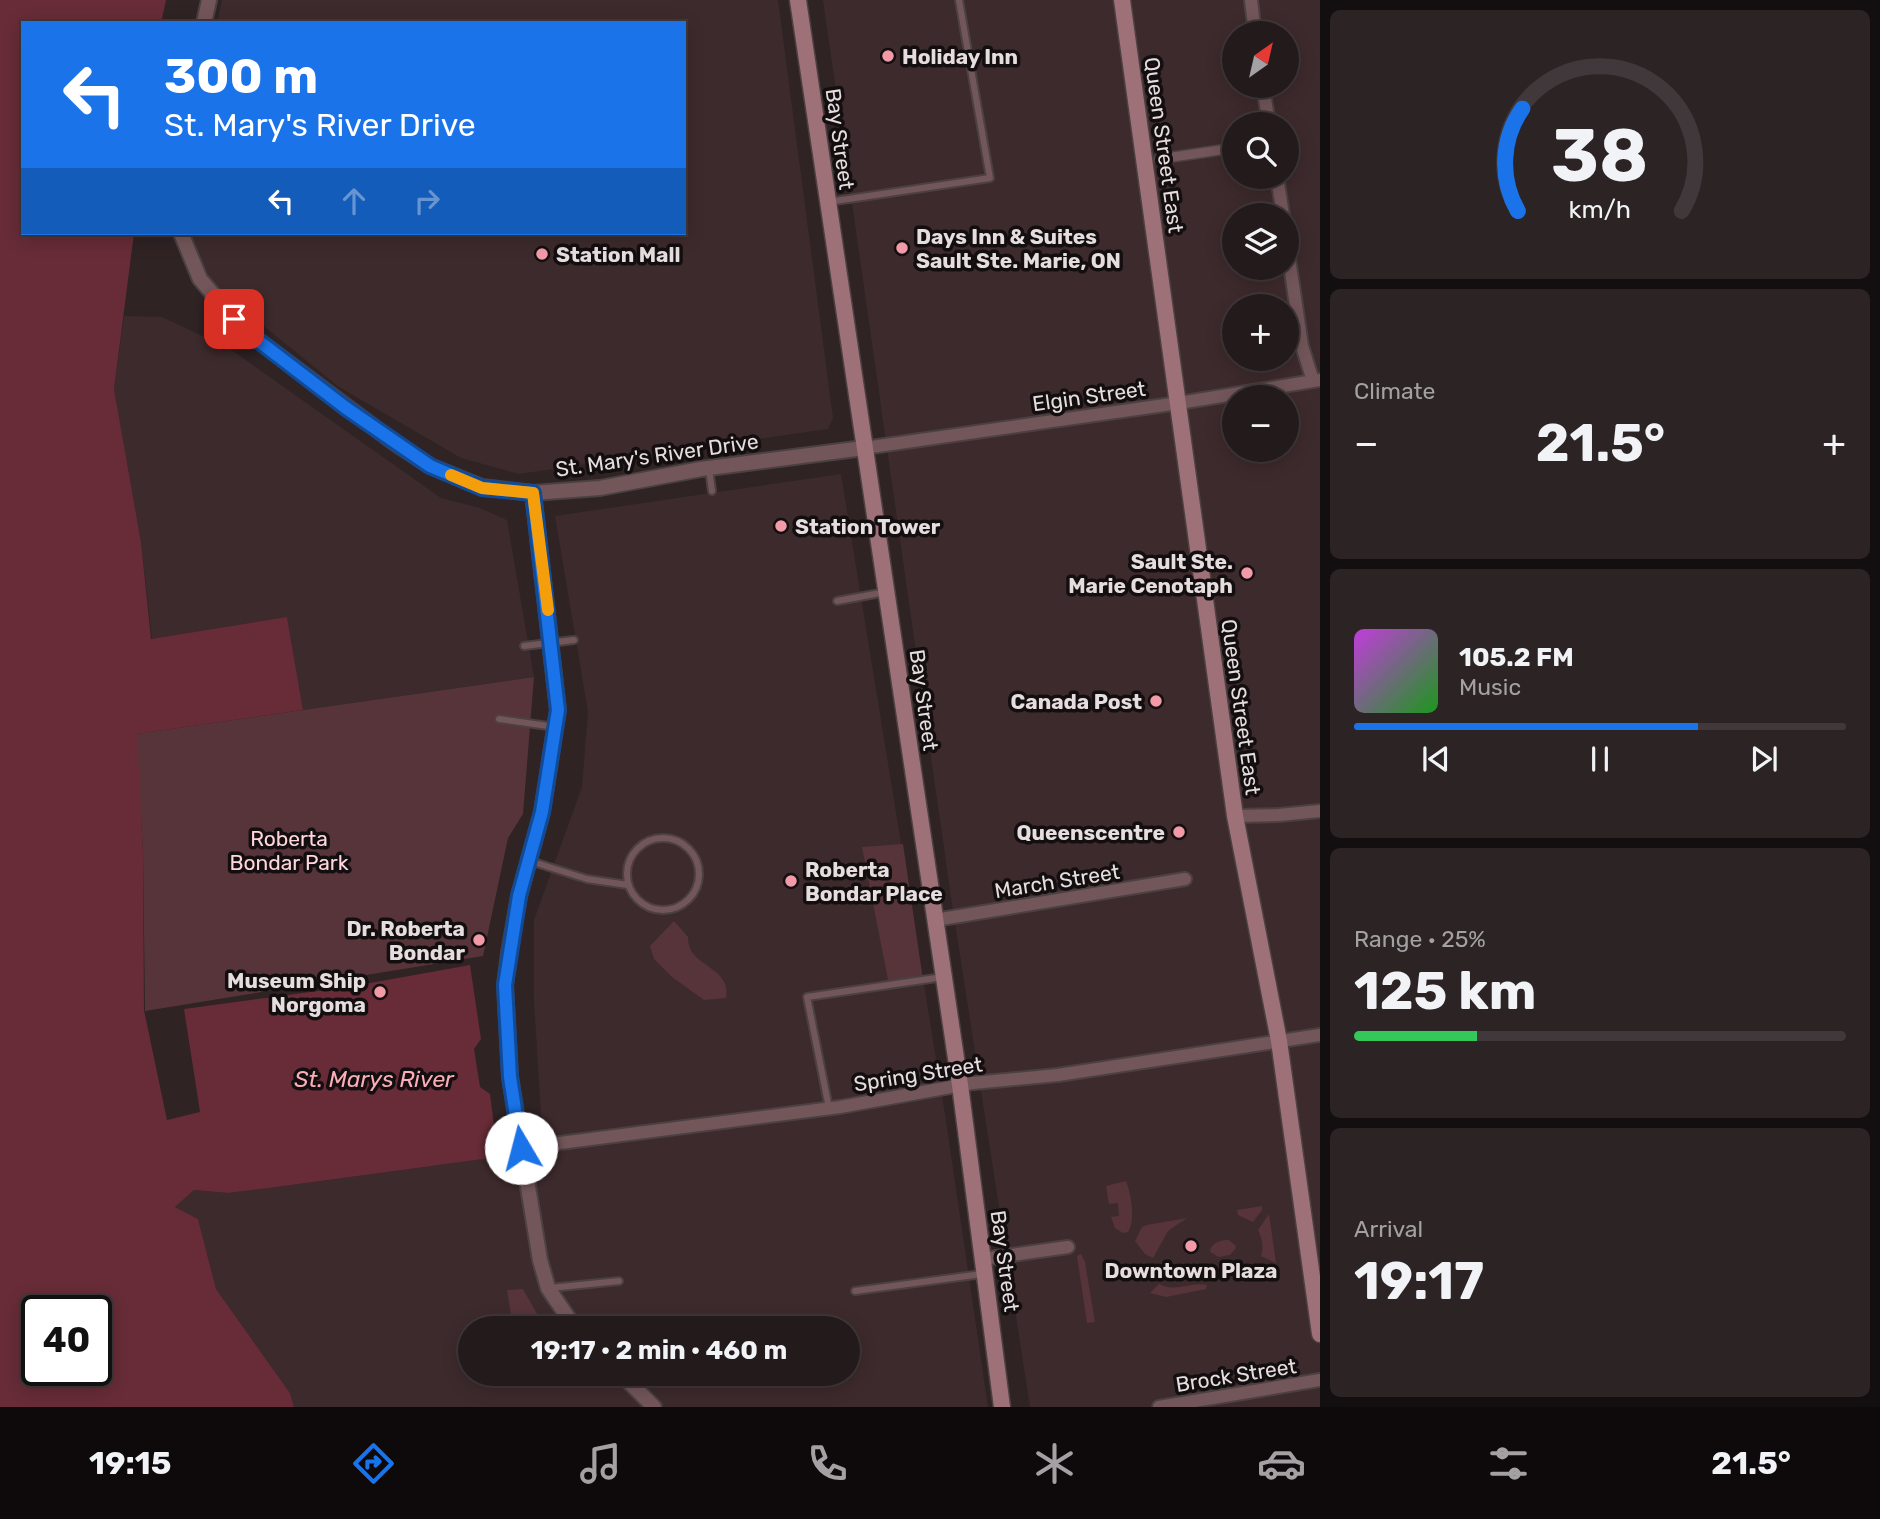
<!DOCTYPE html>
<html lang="en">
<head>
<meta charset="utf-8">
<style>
	body { margin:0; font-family:Rubik,sans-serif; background:#2b2324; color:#f1f3f6; height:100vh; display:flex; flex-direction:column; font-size:26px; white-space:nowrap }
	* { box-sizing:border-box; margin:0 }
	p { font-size:23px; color:#a3a1a3 }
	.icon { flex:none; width:38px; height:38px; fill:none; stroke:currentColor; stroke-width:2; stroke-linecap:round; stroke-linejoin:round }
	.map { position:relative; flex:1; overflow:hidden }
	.details { display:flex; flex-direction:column; gap:10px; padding:10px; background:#130e0f; width:560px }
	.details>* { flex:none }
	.hud { position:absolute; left:21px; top:21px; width:665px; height:214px; border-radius:0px; box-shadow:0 4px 18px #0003,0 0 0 2px #40383a; background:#1a73e8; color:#fff; overflow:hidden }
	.needle { width:46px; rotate:34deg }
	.controls { position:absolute; left:1222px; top:21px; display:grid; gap:14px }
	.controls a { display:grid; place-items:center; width:77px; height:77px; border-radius:50%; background:#231a1b; box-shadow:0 4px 18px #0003,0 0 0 2px #40383a; font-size:35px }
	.speed { position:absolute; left:21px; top:1295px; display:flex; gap:14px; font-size:35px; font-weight:700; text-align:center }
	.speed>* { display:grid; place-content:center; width:91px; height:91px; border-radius:50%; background:#231a1b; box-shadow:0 4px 18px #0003,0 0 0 2px #40383a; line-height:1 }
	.speed .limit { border:4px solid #111; border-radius:10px; background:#fff; color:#111 }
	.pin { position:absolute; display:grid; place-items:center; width:60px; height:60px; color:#fff; margin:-30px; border-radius:14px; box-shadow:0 4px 10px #0006 }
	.me { position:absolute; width:77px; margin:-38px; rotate:352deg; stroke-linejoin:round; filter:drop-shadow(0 0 5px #0008) }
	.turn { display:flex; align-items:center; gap:24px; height:147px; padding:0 28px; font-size:32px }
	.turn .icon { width:91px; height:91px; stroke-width:2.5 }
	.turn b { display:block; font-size:49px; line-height:60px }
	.lanes { display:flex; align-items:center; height:66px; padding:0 28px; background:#0003; justify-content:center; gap:35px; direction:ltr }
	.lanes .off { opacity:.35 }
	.big { font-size:52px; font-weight:700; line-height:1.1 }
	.details .tile { flex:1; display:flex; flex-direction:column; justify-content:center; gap:10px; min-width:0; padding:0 24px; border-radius:10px; background:#2b2324 }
	.details .dial { align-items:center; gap:0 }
	.dial svg { height:182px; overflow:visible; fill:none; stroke:#40383a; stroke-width:7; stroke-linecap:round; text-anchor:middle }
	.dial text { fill:#f1f3f6; stroke:none }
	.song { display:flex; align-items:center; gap:21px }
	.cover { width:84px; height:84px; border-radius:10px; background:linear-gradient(135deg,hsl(290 70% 55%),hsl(120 70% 35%)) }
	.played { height:7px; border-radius:4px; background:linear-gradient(90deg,#1a73e8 70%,#40383a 70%) }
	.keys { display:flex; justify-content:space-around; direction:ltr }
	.heat { display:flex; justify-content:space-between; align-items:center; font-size:38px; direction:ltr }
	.charge { height:10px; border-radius:5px; background:linear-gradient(90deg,#34c759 25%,#40383a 0) }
	.trip { position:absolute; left:458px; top:1316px; width:402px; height:70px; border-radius:35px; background:#231a1b; box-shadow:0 4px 18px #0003,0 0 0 2px #40383a; font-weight:700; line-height:70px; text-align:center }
	.dock { display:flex; height:112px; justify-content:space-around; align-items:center; background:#0e0a0b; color:#a3a1a3 }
	.dock .icon { width:49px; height:49px }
	.dock .on { color:#1a73e8 }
	.dock b { font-size:32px; color:#f1f3f6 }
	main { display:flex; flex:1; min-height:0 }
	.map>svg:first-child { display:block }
</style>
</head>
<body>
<main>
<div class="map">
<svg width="1320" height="1407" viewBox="0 0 1320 1407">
	<rect width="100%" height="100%" fill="#2f2324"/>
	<path fill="#3d2a2c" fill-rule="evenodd" d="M222 0H778L833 418 828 429 519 474 461 458 339 387 213 285 191 239V233H684V23H217Z
		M823 0H1320V1407H1030L951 897ZM1234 33H1286V86H1234ZM1234 124H1286V177H1234ZM1234 215H1286V268H1234ZM1234 306H1286V359H1234ZM1234 397H1286V450H1234Z
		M124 316 162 317 230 349 441 498 480 508 507 520 534 677 303 710 287 617 152 639 141 542 114 389Z
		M841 474 945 1114 988 1407H294L290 1393 216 1289 198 1219 175 1207 194 1190 228 1193 269 1188 498 1157 542 1132 534 1000V920L582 787 588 712 555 516ZM471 1328H849V1374H471Z"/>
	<path fill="#573439" d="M534 677 523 814 508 838 483 956 145 1011 143 852 136 734Z
		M903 844 923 980 889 985 862 847Z
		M674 921 688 937C687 968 732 965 726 998L704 1000 672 977 654 959 650 946Z
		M1126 1181C1131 1194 1136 1219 1128 1232L1123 1233 1115 1228 1111 1217 1119 1216 1118 1203 1109 1204 1106 1186Z
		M1262 1206V1210L1253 1222 1238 1215 1237 1210Z
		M1269 1214 1276 1263 1261 1256C1264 1247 1262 1238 1258 1230Z
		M1187 1218 1168 1231 1153 1258 1145 1254 1135 1241 1142 1227 1147 1225Z
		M1229 1240 1235 1245 1236 1248 1230 1255 1219 1257 1210 1252C1211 1242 1221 1240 1229 1240Z
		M1081 1254 1085 1262 1095 1322 1087 1323 1077 1256Z
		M1159 1284C1175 1293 1190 1281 1207 1285L1206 1289 1166 1297 1150 1293Z
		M523 1289 545 1328H513L507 1290Z"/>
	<path fill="#672c37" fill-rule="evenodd" d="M0 0H166L161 23H23V233H134L114 389 141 542 151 639 287 617 303 710 137 734 143 852 144 1010 167 1120 200 1112 184 1009 348 987 470 965 481 1039 474 1049 480 1087 490 1094 498 1157 269 1188 228 1193 194 1190 175 1207 198 1219 216 1289 290 1393 294 1407H0ZM37 1311H96V1370H37Z"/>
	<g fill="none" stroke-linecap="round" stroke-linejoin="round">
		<g stroke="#4c4142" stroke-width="10">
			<path id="service" d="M828 202 990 178 959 0
				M709 469 712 491
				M837 601 886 592
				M524 646 574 640
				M499 719 555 727
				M627 874a36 36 0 1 1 72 0a36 36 0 1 1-72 0Z
				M530 861 587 879 628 885
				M829 1108 807 997 943 977
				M550 1288 619 1281
				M855 1291 982 1274"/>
		</g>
		<g stroke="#4c4142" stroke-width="12">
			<path id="pedestrian" d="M1159 159 1234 148"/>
		</g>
		<g stroke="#4c4142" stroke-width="16">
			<path id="minor" d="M1251 0 1255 33
				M1263 86 1269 124
				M1277 177 1283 215
				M1286 238 1302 346 1313 381
				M864 448 1179 403 1320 380
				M1235 816 1279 815 1320 811
				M935 920 1185 879
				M521 1148 840 1107 973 1083 1058 1075 1320 1035
				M983 1259 1068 1247
				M1159 1407 1320 1380"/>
		</g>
		<g stroke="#4c4142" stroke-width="18">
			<path id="tertiary" d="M204 23 209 0
				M181 233 200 279 243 329 395 443 430 466 482 487 533 493 600 488 701 469 864 448
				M533 493 558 710 542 812 519 896 509 953 505 985 510 1077 540 1260 548 1288 575 1328
				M621 1374 654 1407"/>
		</g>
		<g stroke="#4c4142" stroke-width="19">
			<path id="secondary" d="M798 0 960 1085 1002 1407
				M1122 0 1235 816 1279 1041 1320 1334"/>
		</g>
		<use href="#service" stroke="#73565a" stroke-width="6"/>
		<use href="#pedestrian" stroke="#73565a" stroke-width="9"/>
		<use href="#minor" stroke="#73565a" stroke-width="12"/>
		<use href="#tertiary" stroke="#73565a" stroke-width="14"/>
		<use href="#secondary" stroke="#9e7077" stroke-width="16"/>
	</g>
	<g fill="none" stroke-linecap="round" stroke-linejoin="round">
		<g stroke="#114b97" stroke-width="18">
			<path id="route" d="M234 319 243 329 346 408 430 466 482 488 533 493 558 710 542 812 519 896 505 985 510 1077 521 1148"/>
		</g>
		<use href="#route" stroke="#1a73e8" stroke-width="12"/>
		<path stroke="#f59e0b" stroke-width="12" d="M451 475 482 488 533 493 548 610"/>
	</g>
	<g fill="#f39aa8" stroke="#130e0f" stroke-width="2.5">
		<circle cx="888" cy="56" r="7"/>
		<circle cx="902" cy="248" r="7"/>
		<circle cx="542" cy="254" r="7"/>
		<circle cx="781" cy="526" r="7"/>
		<circle cx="1247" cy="573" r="7"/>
		<circle cx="1156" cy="701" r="7"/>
		<circle cx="1179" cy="832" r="7"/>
		<circle cx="791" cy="881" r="7"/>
		<circle cx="479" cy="940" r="7"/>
		<circle cx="380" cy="992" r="7"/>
		<circle cx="1191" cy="1246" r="7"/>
	</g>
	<g text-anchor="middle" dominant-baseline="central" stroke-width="7" stroke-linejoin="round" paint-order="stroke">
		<g font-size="21" font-weight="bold" fill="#e6ddde" stroke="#130e0f" text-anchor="start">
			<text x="902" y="56">Holiday Inn</text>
			<text x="916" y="236">Days Inn &amp; Suites<tspan x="916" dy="24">Sault Ste. Marie, ON</tspan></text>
			<text x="556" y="254">Station Mall</text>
			<text x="795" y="526">Station Tower</text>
			<text x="1233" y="561" text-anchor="end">Sault Ste.<tspan x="1233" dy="24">Marie Cenotaph</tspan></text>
			<text x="1142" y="701" text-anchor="end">Canada Post</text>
			<text x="1165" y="832" text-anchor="end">Queenscentre</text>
			<text x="805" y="869">Roberta<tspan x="805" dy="24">Bondar Place</tspan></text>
			<text x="465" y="928" text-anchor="end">Dr. Roberta<tspan x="465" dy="24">Bondar</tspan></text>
			<text x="366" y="980" text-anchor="end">Museum Ship<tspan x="366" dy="24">Norgoma</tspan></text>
			<text x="1191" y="1270" text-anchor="middle">Downtown Plaza</text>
		</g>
		<g font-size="21" fill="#e6ddde" stroke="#130e0f">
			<text transform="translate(840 139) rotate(82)">Bay Street</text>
			<text transform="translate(1164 145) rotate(82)">Queen Street East</text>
			<text transform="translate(1089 396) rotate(-8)">Elgin Street</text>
			<text transform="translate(657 455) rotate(-8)">St. Mary's River Drive</text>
			<text transform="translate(924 700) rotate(82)">Bay Street</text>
			<text transform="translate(1241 707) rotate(82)">Queen Street East</text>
			<text transform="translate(1057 881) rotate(-9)">March Street</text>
			<text transform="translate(918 1074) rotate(-9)">Spring Street</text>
			<text transform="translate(1005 1261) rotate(82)">Bay Street</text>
			<text transform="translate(1236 1375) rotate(-9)">Brock Street</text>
		</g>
		<g font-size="21" fill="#ffd6db" stroke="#130e0f">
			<text x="289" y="838">Roberta<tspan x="289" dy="24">Bondar Park</tspan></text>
		</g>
		<g font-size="23" font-style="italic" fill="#fbadb8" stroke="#130e0f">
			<text x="374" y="1079">St. Marys River</text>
		</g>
	</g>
</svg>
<div class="controls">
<a><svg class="needle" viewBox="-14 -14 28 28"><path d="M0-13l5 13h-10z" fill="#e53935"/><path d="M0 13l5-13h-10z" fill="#a3a1a3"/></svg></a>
<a><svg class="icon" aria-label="search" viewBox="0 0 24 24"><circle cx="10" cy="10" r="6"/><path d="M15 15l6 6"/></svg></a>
<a><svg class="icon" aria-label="layers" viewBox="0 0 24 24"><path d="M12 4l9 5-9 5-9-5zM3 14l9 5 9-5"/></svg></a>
<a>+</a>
<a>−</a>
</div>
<div class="speed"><div class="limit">40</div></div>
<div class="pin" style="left:234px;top:319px;background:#d93025"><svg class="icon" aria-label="arrive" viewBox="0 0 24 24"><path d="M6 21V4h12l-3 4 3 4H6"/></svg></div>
<svg class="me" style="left:521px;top:1148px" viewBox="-20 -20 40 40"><circle r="19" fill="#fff"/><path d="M0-13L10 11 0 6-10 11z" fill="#1a73e8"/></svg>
<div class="trip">19:17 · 2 min · 460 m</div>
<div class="hud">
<div class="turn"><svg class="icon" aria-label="left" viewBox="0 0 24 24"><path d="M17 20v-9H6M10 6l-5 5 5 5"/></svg><div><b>300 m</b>St. Mary's River Drive</div></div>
<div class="lanes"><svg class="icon" aria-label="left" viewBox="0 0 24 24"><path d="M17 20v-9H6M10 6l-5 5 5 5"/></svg><svg class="icon off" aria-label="ahead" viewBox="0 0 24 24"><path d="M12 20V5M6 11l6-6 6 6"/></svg><svg class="icon off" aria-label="right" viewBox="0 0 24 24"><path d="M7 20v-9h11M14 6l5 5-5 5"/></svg></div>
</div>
</div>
<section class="details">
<div class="tile dial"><svg viewBox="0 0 100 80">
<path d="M14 69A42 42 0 1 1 86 69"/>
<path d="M14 69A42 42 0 0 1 16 24" stroke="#1a73e8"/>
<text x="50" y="56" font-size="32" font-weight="700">38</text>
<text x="50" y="72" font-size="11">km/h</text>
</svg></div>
<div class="tile"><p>Climate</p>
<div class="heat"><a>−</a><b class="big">21.5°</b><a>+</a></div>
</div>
<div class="tile">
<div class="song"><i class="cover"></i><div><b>105.2 FM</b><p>Music</p></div></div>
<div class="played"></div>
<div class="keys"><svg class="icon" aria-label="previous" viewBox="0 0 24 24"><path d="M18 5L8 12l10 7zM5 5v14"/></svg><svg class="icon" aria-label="pause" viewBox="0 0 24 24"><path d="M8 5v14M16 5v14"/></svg><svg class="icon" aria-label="next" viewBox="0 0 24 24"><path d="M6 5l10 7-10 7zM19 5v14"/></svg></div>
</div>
<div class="tile"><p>Range · 25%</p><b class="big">125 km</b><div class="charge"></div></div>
<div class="tile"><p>Arrival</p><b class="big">19:17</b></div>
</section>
</main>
<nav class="dock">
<b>19:15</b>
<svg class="icon on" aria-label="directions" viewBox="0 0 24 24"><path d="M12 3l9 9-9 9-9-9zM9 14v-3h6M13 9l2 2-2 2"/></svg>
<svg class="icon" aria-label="music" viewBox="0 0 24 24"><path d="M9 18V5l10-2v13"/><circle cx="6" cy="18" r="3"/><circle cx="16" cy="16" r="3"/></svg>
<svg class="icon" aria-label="phone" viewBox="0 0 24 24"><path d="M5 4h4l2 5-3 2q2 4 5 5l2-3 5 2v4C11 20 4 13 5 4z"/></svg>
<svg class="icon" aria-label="climate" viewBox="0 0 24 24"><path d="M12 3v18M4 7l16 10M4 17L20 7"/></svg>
<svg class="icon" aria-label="car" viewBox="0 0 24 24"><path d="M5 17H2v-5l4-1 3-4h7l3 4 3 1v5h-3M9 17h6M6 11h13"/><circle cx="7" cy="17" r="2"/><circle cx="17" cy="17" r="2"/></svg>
<svg class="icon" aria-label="filters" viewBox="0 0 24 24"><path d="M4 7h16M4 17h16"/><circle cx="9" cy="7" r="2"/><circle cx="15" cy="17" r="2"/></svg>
<b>21.5°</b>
</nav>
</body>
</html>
